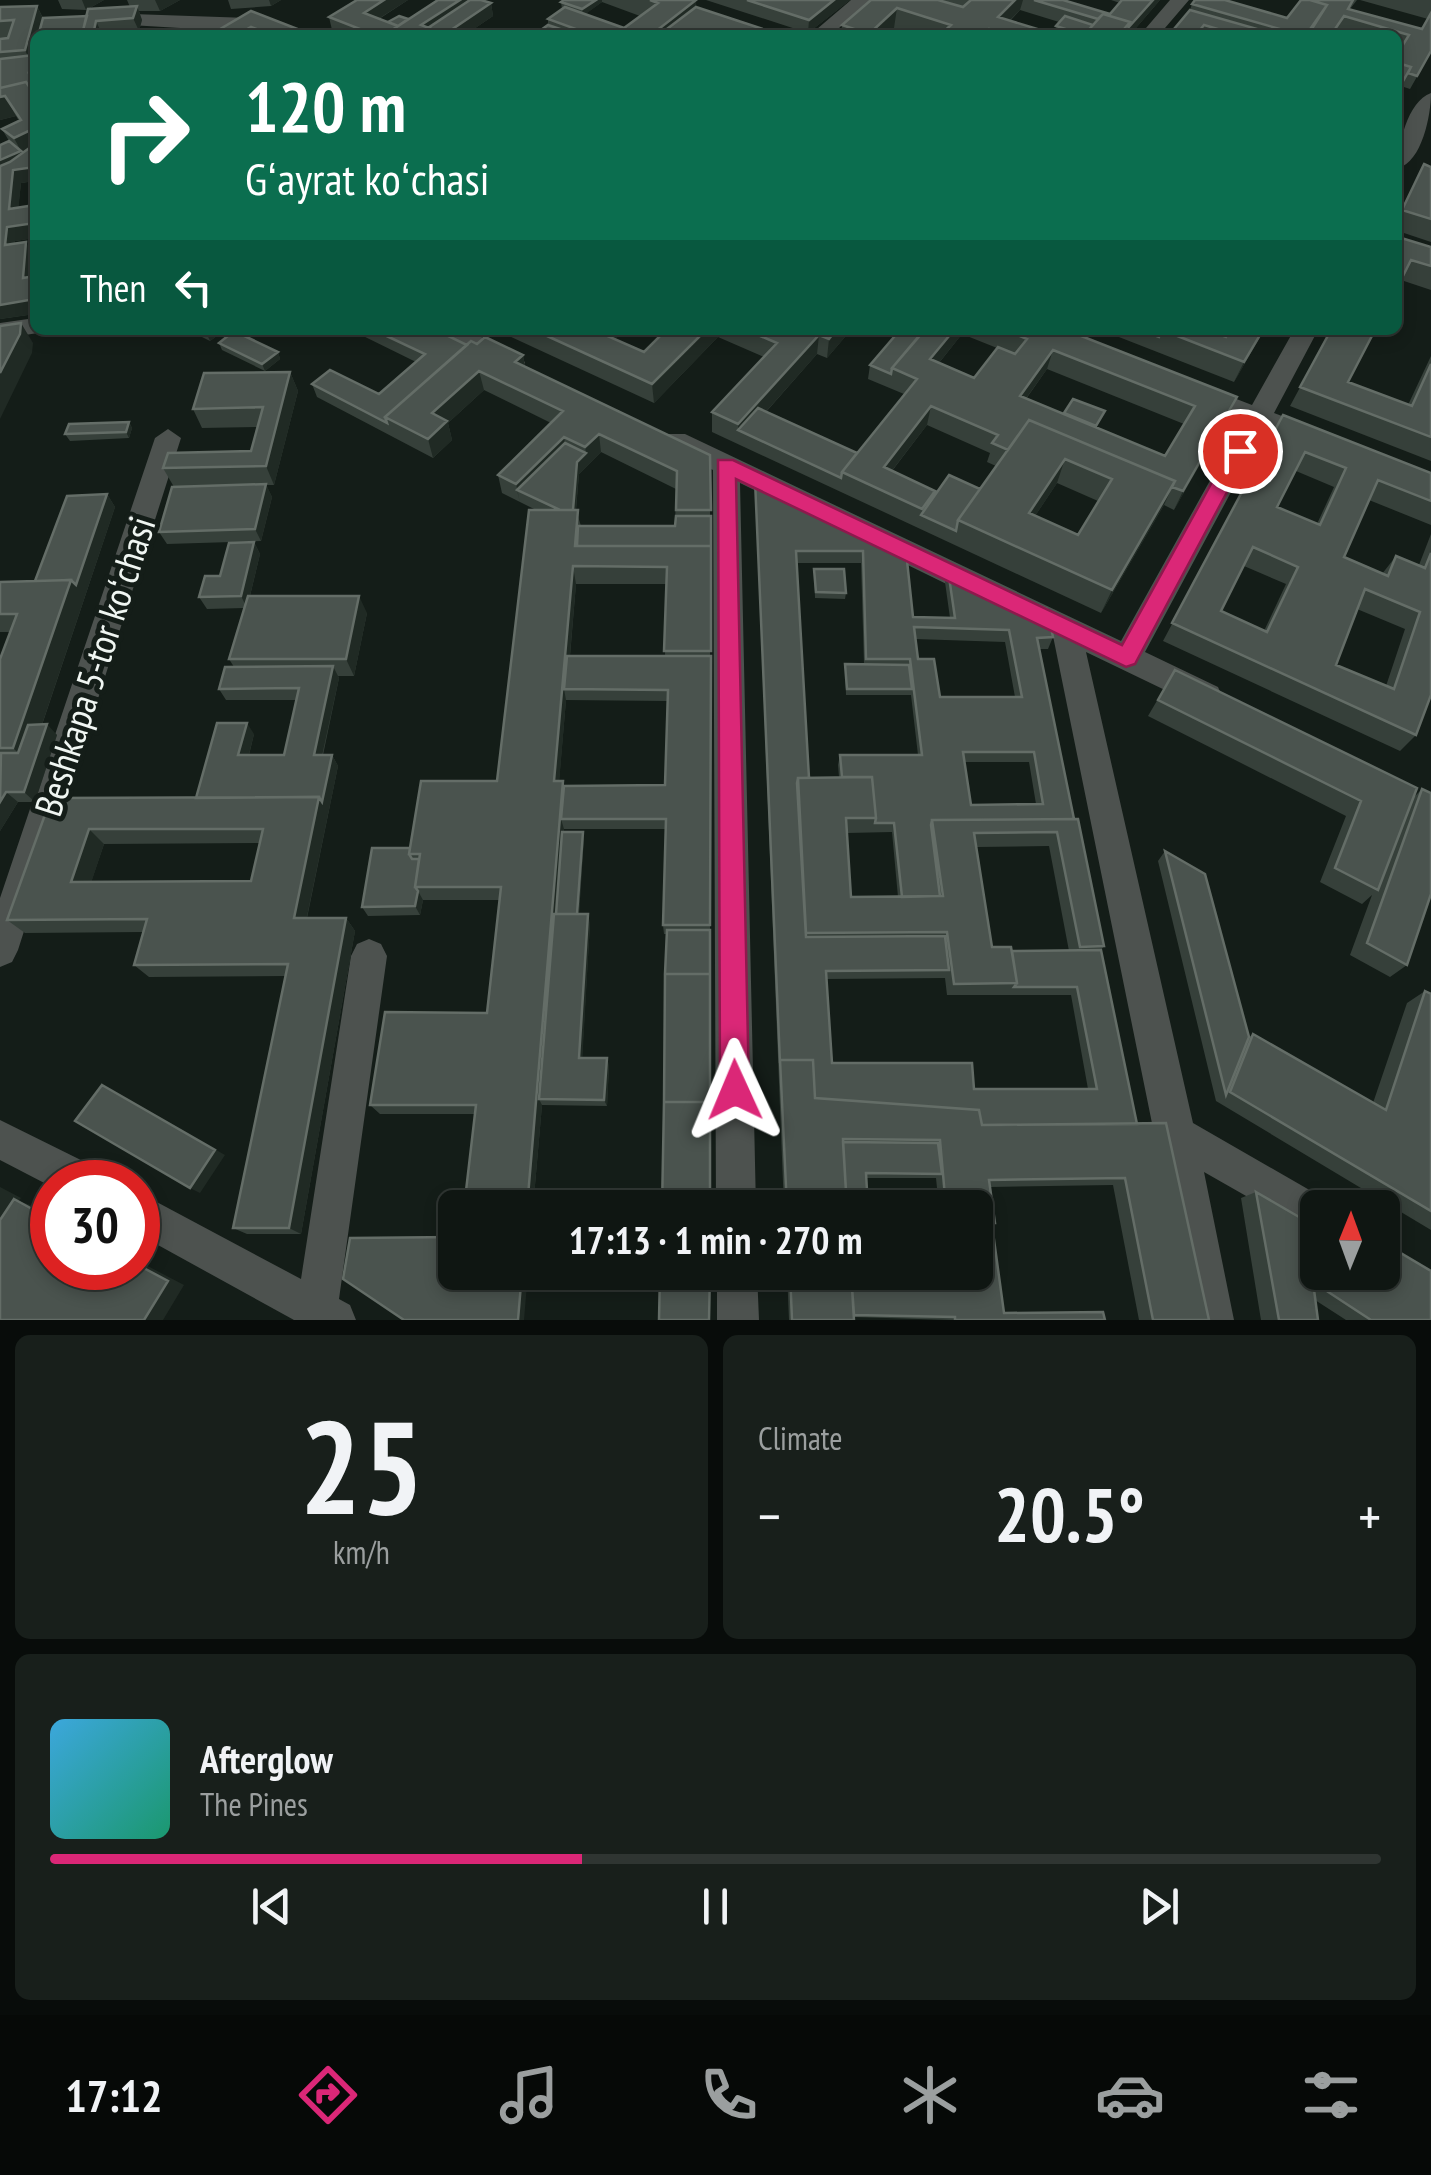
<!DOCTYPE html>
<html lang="en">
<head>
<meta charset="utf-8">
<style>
	body { margin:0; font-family:"PT Sans Narrow",sans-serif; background:#181f1b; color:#f1f3f6; height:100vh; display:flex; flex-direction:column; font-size:38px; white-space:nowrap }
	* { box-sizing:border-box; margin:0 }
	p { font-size:32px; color:#9b9f9f }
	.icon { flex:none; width:55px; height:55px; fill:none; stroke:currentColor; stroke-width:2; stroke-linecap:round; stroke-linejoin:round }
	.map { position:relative; height:1320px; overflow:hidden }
	.drawer { display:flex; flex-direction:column; gap:15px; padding:15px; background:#080c0a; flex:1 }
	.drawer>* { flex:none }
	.banner { position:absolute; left:30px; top:30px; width:1372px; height:305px; border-radius:15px; box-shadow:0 5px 15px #0003,0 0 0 2px #2f3532; background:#0b6e4f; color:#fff; overflow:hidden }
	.needle { width:65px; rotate:1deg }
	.tools { position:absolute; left:1300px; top:1190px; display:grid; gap:20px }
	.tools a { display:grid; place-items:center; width:100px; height:100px; border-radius:15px; background:#0f1612; box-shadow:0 5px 15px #0003,0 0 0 2px #2f3532; font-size:50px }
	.speed { position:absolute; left:30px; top:1160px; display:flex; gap:20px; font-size:50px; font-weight:700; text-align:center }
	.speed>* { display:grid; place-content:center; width:130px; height:130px; border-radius:50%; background:#0f1612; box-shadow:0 5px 15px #0003,0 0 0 2px #2f3532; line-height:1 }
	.speed .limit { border:15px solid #d22; background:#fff; color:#111 }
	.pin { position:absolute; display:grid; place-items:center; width:85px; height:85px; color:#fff; margin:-42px; border:5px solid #fff; border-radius:50%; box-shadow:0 2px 10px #0007 }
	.me { position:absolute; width:110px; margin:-55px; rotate:359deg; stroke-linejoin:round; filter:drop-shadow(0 0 8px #0008) }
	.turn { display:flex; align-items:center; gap:35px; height:210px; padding:0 50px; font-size:45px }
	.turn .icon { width:130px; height:130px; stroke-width:2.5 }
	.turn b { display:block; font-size:70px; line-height:85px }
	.then { display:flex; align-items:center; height:95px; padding:0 50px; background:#0003; gap:20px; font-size:38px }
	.big { font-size:75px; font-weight:800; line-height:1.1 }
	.drawer .card { flex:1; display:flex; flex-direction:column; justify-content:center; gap:15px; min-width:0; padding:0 35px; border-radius:15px; background:#181f1b }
	.drawer .dial { align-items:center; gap:0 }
	.dial b { font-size:130px; line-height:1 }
	.song { display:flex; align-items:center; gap:30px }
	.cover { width:120px; height:120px; border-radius:15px; background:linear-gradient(135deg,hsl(200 70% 55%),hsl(160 70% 35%)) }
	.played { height:10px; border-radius:5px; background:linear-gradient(90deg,#db2777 40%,#2f3532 40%) }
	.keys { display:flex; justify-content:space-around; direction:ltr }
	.heat { display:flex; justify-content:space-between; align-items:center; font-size:55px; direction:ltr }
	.drawer .tiles { flex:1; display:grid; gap:15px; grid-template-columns:1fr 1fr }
	.card:last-child { grid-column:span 2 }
	.trip { position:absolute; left:438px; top:1190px; width:555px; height:100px; border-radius:15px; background:#0f1612; box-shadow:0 5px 15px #0003,0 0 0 2px #2f3532; font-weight:800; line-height:100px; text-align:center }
	.dock { display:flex; height:160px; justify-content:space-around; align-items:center; background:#060907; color:#9b9f9f }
	.dock .icon { width:70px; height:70px }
	.dock .on { color:#db2777 }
	.dock b { font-size:45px; color:#f1f3f6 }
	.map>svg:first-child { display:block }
</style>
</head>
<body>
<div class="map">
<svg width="1431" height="1320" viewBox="0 0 1431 1320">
	<rect width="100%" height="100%" fill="#141d18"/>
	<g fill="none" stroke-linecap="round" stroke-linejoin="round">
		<path fill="#4d524f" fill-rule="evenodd" d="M851 0H871L831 35H810Z
			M1170 0H1189L1159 35H1140Z
			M103 13 249 18 298 35 96 23 94 19Z
			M1431 93C1431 115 1422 162 1398 168 1398 145 1407 102 1431 93Z
			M35 318V330L44 332 0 339V323Z
			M437 330H469L525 362 522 368H504Z
			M1294 330H1318L1274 413 1324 432 1328 439 1315 448 1265 429 1145 652 1218 687 1222 696 1218 705 1207 709 1196 705 1086 652 1193 1123 1332 1203 1334 1208H1318V1237L1204 1172 1234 1320H1192L1053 636 740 483 756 1208H716L713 470 667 448 663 441 667 434H685L1121 641 1243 421 1186 398 1182 392 1195 383 1252 405Z
			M168 429 181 438 18 950 12 962 0 967V898L155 438Z
			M369 939 381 944 387 956 339 1299 350 1305 356 1320H294L138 1234V1192L301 1279 351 956 357 944Z
			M0 1120 97 1168 102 1182H52V1187L0 1160Z
			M717 1272H757L759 1320H717Z"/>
	</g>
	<path fill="#36403a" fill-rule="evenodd" d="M58 0H104L86 10 62 9Z
		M127 0H180L160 11H139L142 20 139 31 102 35H35V181L21 183 18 208 35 205V238L15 241V244L34 255 32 276H35V314L0 319V145L9 141 2 129 19 121 16 116 0 120V7L37 6 43 18 87 16 130 7Z
		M228 0H281L271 6 231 9Z
		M357 0H408L379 19 388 22 491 3 493 16 465 35H345L332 30 329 17Z
		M564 0H695L696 7 781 35H534L548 25V19L562 9 561 2ZM602 2 640 16 624 28 585 14Z
		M706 0H850L808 33Z
		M871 0H1063L1110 14 1120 3 1111 0H1160L1130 35H1062L1054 33 1056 26 1059 22 1020 10 1010 21 1057 35H918L894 28 886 35H841L842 25Z
		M1301 0H1357L1350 9 1422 29 1428 19 1360 0H1431V52L1410 89 1401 86 1398 93V53L1401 48 1398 46V35H1357L1338 30 1334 35H1169L1190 10 1192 4 1232 2 1287 18Z
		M251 11 301 35H210Z
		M1424 164 1431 167V242L1398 231V216Z
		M1398 237 1431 247V290L1401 280Z
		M188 330H225L210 341Z
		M351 330H436L467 345 477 344 523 355 525 367 710 455V1208L664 1102 666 934H664L663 925 666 829H564V832H583L584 837 579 914 590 923 582 1058 609 1065 607 1106 542 1105 533 1208H464L475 1114H380L370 1105 487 1013 500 900H423L420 915 368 916 362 907 410 848 497 781 536 510 502 493 498 475 551 423 484 390 448 423 452 440 433 458 317 397 312 384 379 394 416 362ZM601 452 676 489 675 526H581L576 510 579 474ZM576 584H666L665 656H570ZM566 700 667 701 665 785 564 786 559 781Z
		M496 330H625L615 339 644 352 666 330H851L827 358 817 354 766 412 857 453 904 394 868 379 870 365 924 330H1066L1237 397 1174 510 1164 505 1101 613 712 432V412L764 357 718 337 654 403ZM962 334 997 348 974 378 939 363ZM1047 369 1184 424 1165 456 1096 428 1105 411 1063 414 1026 399ZM927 425 990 453 987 462 996 466 980 489 934 497 892 471ZM1057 483 1098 501 1078 535 1035 516Z
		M1101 330H1208L1226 337 1230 330H1264L1234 382Z
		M1331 330 1348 382 1408 405 1431 356V461L1290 406Z
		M219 343 278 352 280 359 265 371 222 350Z
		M290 372 298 391 274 485H266L272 497 261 541 167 544 159 532 174 487 163 468 251 451 258 427 202 428 193 409Z
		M1283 415 1431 473V525L1369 500 1344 557 1382 574 1396 556 1419 565 1431 534V695L1416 735 1400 751 1163 641ZM1296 471 1334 487 1317 524 1277 507ZM1244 566 1286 584 1264 631 1221 611ZM1357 609 1405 629 1386 686 1336 665Z
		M129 422 132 428 129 438 70 441 65 434Z
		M755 480 870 536 913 617 950 618 945 582 948 570 1053 637 1048 649H1039L1074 819 1104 946 1101 950 1137 1124 1209 1320H1139L1113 1185 990 1187 995 1223 992 1225 1004 1313 1105 1320H950L854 1317V1320H789L787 1272 945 1275V1272H975V1208H939L936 1178H866L868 1208H784ZM797 563H861L864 664H845L846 695H911L918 755H840L838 765 839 777 809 778ZM915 639 1005 642 1015 697H940L918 659ZM964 762H1029L1036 804 971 805ZM892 832 898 897H851L847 833ZM1049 846 1069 951H1012L992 947 977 847ZM945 978 947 995H1071L1088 1089H974L832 1063 827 979Z
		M107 494 115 507 42 725 57 735 35 802H18L0 831V659L10 632H0V582L35 581Z
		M254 542 260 554 250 596 367 613 354 676H338L339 678 323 755H332L338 766 307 918H346L355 931 301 1234H247L233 1228 285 976 149 977 134 965 143 932 25 933 7 920 51 798H196L254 734 249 755H284L297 700H226L219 689 234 667 229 659 244 608 207 609 199 597ZM259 843 251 881 91 882 104 844Z
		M814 569 846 593 845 599 815 598Z
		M1175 670 1413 798 1422 789 1407 965 1390 977 1350 955 1372 895 1362 904 1320 882 1346 816 1148 716Z
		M1165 851 1249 1037 1253 1034 1373 1103 1407 1003 1425 991 1431 994V1230L1216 1101 1158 861Z
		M1256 1192 1431 1320H1346L1315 1300 1318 1320H1261L1241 1198Z"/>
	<path fill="#202a24" d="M82 0H104L86 10Z
		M155 0H180L160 11Z
		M269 0H281L271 6Z
		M384 0H408L367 26 364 13Z
		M460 0H475L418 35H395Z
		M596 0H602V2L583 16 582 9Z
		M696 0 697 20 677 35H651Z
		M834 0H850L808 33 809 20Z
		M1015 0H1023L1020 10 998 32V17Z
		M1153 0H1160L1130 35H1119Z
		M491 3 493 16 465 35H443Z
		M37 6 46 25 39 33 40 35H35V84L29 72 31 63 25 50Z
		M137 6 142 20 139 31 133 18Z
		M897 8 894 28 886 35H868Z
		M96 21 102 34V35H93Z
		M251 27 254 35H237Z
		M0 95 5 96 16 116 0 120Z
		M35 128V152L0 169V160L21 151 14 138Z
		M35 167V181L21 183 17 223 9 209 13 170Z
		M35 223V238L15 241 13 258 5 245 7 227Z
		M26 242 34 255 31 291 23 278Z
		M35 299V314L0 319V305Z
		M21 323 33 343 32 353 0 419V373Z
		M205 330H225L210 341Z
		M610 330H625L602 352 601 339Z
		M706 330H718V337L654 403 652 384Z
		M836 330H851L827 358 829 339Z
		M954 330H963L962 334 926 379 930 359Z
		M1263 330H1264L1234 382 1244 362Z
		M819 335 817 354 746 434 738 430V424Z
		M1053 350 1047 369 1014 415 1020 396Z
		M278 352 280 359 265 371 262 364Z
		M523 355 526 374 515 362Z
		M479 371 484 390 448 423 452 440 433 458 428 439 432 413Z
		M290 372 298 391 274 485 266 466Z
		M1237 397 1228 416 1174 510 1183 491Z
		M931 406 927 425 880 486 884 467Z
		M129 422 132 428 129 438 126 432Z
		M599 434 601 452 579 474 574 528 572 516 577 462 586 453 585 447Z
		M564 437 567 456 517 490 520 503 516 484Z
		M1065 459 1057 483 1021 537 1029 513Z
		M1175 481 1164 505 1101 613 1112 590Z
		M266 484 272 497 261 541 255 529Z
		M107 494 115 507 29 763 13 748 71 580Z
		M254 542 260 554 247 608 241 596Z
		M573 566 576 584 567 689H564L566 700 558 796 554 781Z
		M359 596 367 613 354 676 346 659Z
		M333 666 339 678 320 765 314 755Z
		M247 723 254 734 246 766 238 755Z
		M47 724 57 735 35 802 24 792Z
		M332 755 338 766 304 931 294 918 319 797Z
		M563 781 567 796 561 819 564 829 539 1099 542 1105 533 1208H527Z
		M6 792 18 802 0 831V802Z
		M89 829 104 844 87 895 71 882Z
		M583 832 584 837 578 923 577 919Z
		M418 891 423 900 420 915 415 906Z
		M588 914 590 923 582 1065 579 1058Z
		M346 918 355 931 301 1234 289 1228Z
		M607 1058 609 1065 607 1106 604 1100Z
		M102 1085 225 1155 200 1193 190 1188Z
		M0 1187 21 1198 18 1201 34 1206 52 1216V1220L0 1223Z
		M138 1261 184 1285 163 1320H144Z
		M522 1272H528L524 1320H518Z"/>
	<path fill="#4a534e" stroke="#646d67" stroke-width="2.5" fill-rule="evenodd" d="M357 0H384L364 13 398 26 386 34V35H375L329 17Z
		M438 0H460L421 25 447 35H390L386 34Z
		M470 0H481L491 3 445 34 428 28Z
		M564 0H596L582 9 561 2Z
		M650 0H696L651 35H592L548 19 565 7 624 28 658 3Z
		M747 0H834L809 20Z
		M871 0H938L963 7 971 0H1015L998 17 1057 35H1008L989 29 983 35H940L951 25 897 8 869 34 842 25Z
		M1034 0H1063L1110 14 1122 0H1153L1128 28 1130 22 1103 14 1098 19Z
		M1195 0H1225L1287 18 1301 0H1310L1327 5 1306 35H1301L1192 4Z
		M1310 0H1353L1348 9 1422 29 1431 13V51L1417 76 1408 73 1411 67 1398 63V53L1409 35 1344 16 1331 35H1308L1327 5Z
		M37 6 25 50 0 52V39L8 38 14 20 0 21V7Z
		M137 6 133 18 96 21 93 35H82L88 9Z
		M696 7 781 35H695L690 33 688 35H659Z
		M1190 10 1278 35H1238L1204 25 1196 35H1169Z
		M251 11 300 30 291 35H263L267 33 251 27 237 35H210Z
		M1103 14 1130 22 1119 35H1084Z
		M87 16 83 30 39 33 43 18Z
		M399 16 408 19 398 26 388 22Z
		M1065 16 1093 25 1084 35 1056 26Z
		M548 25 569 32 565 35H534Z
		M34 55 29 72 35 71V95L26 82 0 88V59Z
		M1398 63 1411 67 1398 90Z
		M26 82 35 95V128L14 138 2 129 21 120 5 96 0 97V88Z
		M9 141 21 151 0 160V145Z
		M35 144V155L33 156H35V167L13 170 9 209 35 205V223L7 227 5 245 26 242 23 278 35 276V299L0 305V166L10 162Z
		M1424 164 1431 167V219L1402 210Z
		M1398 237 1431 247V266L1411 260 1398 286Z
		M21 323 20 334 0 373V326Z
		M374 330H436L467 345 385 417 387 423 312 384 330 370 379 394 425 354Z
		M534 330H594L644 352 666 330H706L652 384Z
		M594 330H610L605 335Z
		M746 330H836L829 339 819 335 738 424 712 412 777 343Z
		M900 330H918L923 332 892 368 891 374 870 365Z
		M924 330H954L930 359 974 378 998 347 1015 354 1027 339 1005 330H1066L1237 397 1183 491 1172 487 1175 481 1029 420 1008 450 992 443 998 435 931 406 884 467 935 491 922 509 842 472 917 379 892 368ZM1053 350 1195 406 1165 456 1020 396Z
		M1140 330H1162L1159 337Z
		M1162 330H1208L1226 337 1230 330H1263L1244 362Z
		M1331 330H1375L1348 382 1412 406 1431 364V437L1300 387Z
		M234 331 278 352 262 364 219 343Z
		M485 337 523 355 515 362 710 455 711 510H676L677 471 599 434 585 447 564 437 516 484 498 475 563 411 479 371 432 413 447 421 428 439 385 417 471 341 477 344Z
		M290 372 266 466 163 468 168 453 251 451 263 407 193 409 204 373Z
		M1073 399 1105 411 1096 426 1064 413Z
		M758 408 857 453 842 472 841 478 738 430Z
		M1283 415 1431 473V501L1378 480 1344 557 1388 576 1396 556 1425 568 1431 553V695L1416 735 1172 623ZM1305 452 1346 468 1320 525 1277 507ZM1253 547 1298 567 1267 632 1221 611ZM1365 589 1420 612 1394 689 1336 665Z
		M1029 420 1175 481 1112 590 958 520ZM1065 459 1112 479 1078 535 1029 513Z
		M129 422 126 432 65 434 69 424Z
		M565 443 586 453 577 462 573 510H560L517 490Z
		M949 475 980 489 958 520 956 531 921 515Z
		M755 480 871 530 868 535 906 551 913 617 955 618 948 570 1047 609 1053 637 1037 638 1074 819 932 820 931 825 940 896 902 897 894 823H875L876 818 872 777H842L840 755H922L910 659H866L863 551H796L809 778H798L797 783 806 937 945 936 949 970 826 971 832 1063H972L974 1089H1097L1077 987H1014L1017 983 1012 951 1101 950 1137 1124 982 1125 979 1110 815 1098 813 1060H780V1063ZM914 627 1009 630 1022 697H940L934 659H918ZM963 752H1034L1043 804 971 805Z
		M266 484 255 529 159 532 172 487Z
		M107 494 76 585 71 580 35 581 67 496Z
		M529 510H578L575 546H711V651H664L667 567 573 566 554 781H563L527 1208H464L476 1105H370L385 1012 487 1013 501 887H415L420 854H409L421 781H497Z
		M676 516H711V551V546H577L578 526H675Z
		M254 542 241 596 199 597 205 576H220L229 543Z
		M814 569H844L846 593 816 592Z
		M71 580 13 748H0V659L17 614H0V582Z
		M248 596H359L346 659H229Z
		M567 656H711L710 925H663L666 819H561L564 786 665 785 668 690 564 689Z
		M845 664 909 665 912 689H847Z
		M333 666 314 755H332L322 802 319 797 196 798 217 723H247L238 755H284L299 688 219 689 225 667Z
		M1175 670 1417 788 1378 890 1335 868 1361 801 1158 700Z
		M47 724 24 792H6L0 802 1 753H18L28 725Z
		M872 777 876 818H846L851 897 943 896 932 820 1078 819 1104 946 1080 947 1057 832 974 833 992 947H1011L1017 983 954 984 947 932 806 933 798 778Z
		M1422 789 1431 793V894L1407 965 1367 943Z
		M319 797 294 918H346L289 1228H233L288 964 134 965 147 919 7 920 51 798ZM89 829H263L251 881 71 882Z
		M562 832H583L577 914H556Z
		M372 848H410L409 854 412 859H419L415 887 418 891 415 906 362 907Z
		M1165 851 1205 874 1249 1037 1226 1095Z
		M554 914H588L579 1058H607L604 1100 539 1099Z
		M667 930H710V978V974H665Z
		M665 974H710V1105V1102H664Z
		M1425 991 1431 994V1211L1230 1092 1253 1034 1386 1110Z
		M780 1060H813L815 1098 979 1110 982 1125 1166 1123 1209 1320H1153L1125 1178 989 1180 995 1223 975 1222V1208H946L940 1140 843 1139 847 1208H787Z
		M102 1085 215 1150 190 1188 75 1121Z
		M664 1102H710V1208H662Z
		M843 1142 938 1143 942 1174 866 1173 868 1208H847Z
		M1256 1192 1318 1228V1272H1382V1242L1431 1271V1320H1371L1313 1282 1318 1320H1279Z
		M14 1199 52 1220V1268H138V1265L168 1281 144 1320H0V1220Z
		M975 1224 992 1225 1004 1313 1103 1312 1105 1320H955V1317L854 1315 851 1272 950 1275V1272H975Z
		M455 1237V1272H522L518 1320H404L343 1279 350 1238Z
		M660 1272H710L709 1320H659Z
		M790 1272H851L854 1320H792Z"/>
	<path fill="#db2777" stroke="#8e194d" stroke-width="2.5" d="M1240 444 1249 451 1135 664 1126 667 736 479 749 1090 745 1100 735 1105 725 1100 720 1090 718 460H733L1122 645 1232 446Z"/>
	<g text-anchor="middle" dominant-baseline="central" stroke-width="10" stroke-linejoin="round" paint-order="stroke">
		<g font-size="38" fill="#f0f6f2" stroke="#141d18">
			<text transform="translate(94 666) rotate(-72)">Beshkapa 5-tor koʻchasi</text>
		</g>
	</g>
</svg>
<div class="tools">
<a><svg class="needle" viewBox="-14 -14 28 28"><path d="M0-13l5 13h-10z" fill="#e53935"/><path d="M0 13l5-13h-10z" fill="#9b9f9f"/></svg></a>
</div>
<div class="speed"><div class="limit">30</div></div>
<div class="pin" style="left:1240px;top:451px;background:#d93025"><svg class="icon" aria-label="arrive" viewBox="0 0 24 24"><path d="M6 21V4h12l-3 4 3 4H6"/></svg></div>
<svg class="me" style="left:735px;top:1090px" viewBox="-20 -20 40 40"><path d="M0-17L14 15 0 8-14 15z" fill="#db2777" stroke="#fff" stroke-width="4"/></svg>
<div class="trip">17:13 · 1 min · 270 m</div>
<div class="banner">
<div class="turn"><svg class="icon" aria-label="right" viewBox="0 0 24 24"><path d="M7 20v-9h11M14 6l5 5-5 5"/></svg><div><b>120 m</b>Gʻayrat koʻchasi</div></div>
<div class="then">Then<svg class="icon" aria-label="left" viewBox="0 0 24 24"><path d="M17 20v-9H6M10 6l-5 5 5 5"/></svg></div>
</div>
</div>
<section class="drawer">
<div class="tiles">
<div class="card dial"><b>25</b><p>km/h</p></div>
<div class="card"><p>Climate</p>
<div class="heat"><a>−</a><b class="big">20.5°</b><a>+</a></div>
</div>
<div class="card">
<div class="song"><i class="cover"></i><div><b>Afterglow</b><p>The Pines</p></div></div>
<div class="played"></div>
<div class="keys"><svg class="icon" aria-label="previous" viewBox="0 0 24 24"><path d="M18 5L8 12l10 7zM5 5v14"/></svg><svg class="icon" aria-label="pause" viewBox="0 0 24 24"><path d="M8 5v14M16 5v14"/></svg><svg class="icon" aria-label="next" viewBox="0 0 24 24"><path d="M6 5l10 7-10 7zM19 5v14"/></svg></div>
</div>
</div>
</section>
<nav class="dock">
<b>17:12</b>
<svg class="icon on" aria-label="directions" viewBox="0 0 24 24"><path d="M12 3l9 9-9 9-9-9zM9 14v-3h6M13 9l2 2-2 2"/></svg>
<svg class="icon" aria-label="music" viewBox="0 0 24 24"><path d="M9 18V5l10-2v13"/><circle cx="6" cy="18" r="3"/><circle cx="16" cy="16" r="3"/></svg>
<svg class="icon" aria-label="phone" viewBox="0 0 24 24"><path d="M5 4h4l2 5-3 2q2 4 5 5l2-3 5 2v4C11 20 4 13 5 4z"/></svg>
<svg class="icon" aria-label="climate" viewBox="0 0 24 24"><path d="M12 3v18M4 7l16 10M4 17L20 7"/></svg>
<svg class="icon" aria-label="car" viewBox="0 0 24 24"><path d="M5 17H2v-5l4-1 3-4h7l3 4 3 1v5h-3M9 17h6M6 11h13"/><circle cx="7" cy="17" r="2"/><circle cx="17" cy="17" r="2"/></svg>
<svg class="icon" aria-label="filters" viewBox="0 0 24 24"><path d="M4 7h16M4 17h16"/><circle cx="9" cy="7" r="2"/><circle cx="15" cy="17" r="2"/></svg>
</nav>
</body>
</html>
